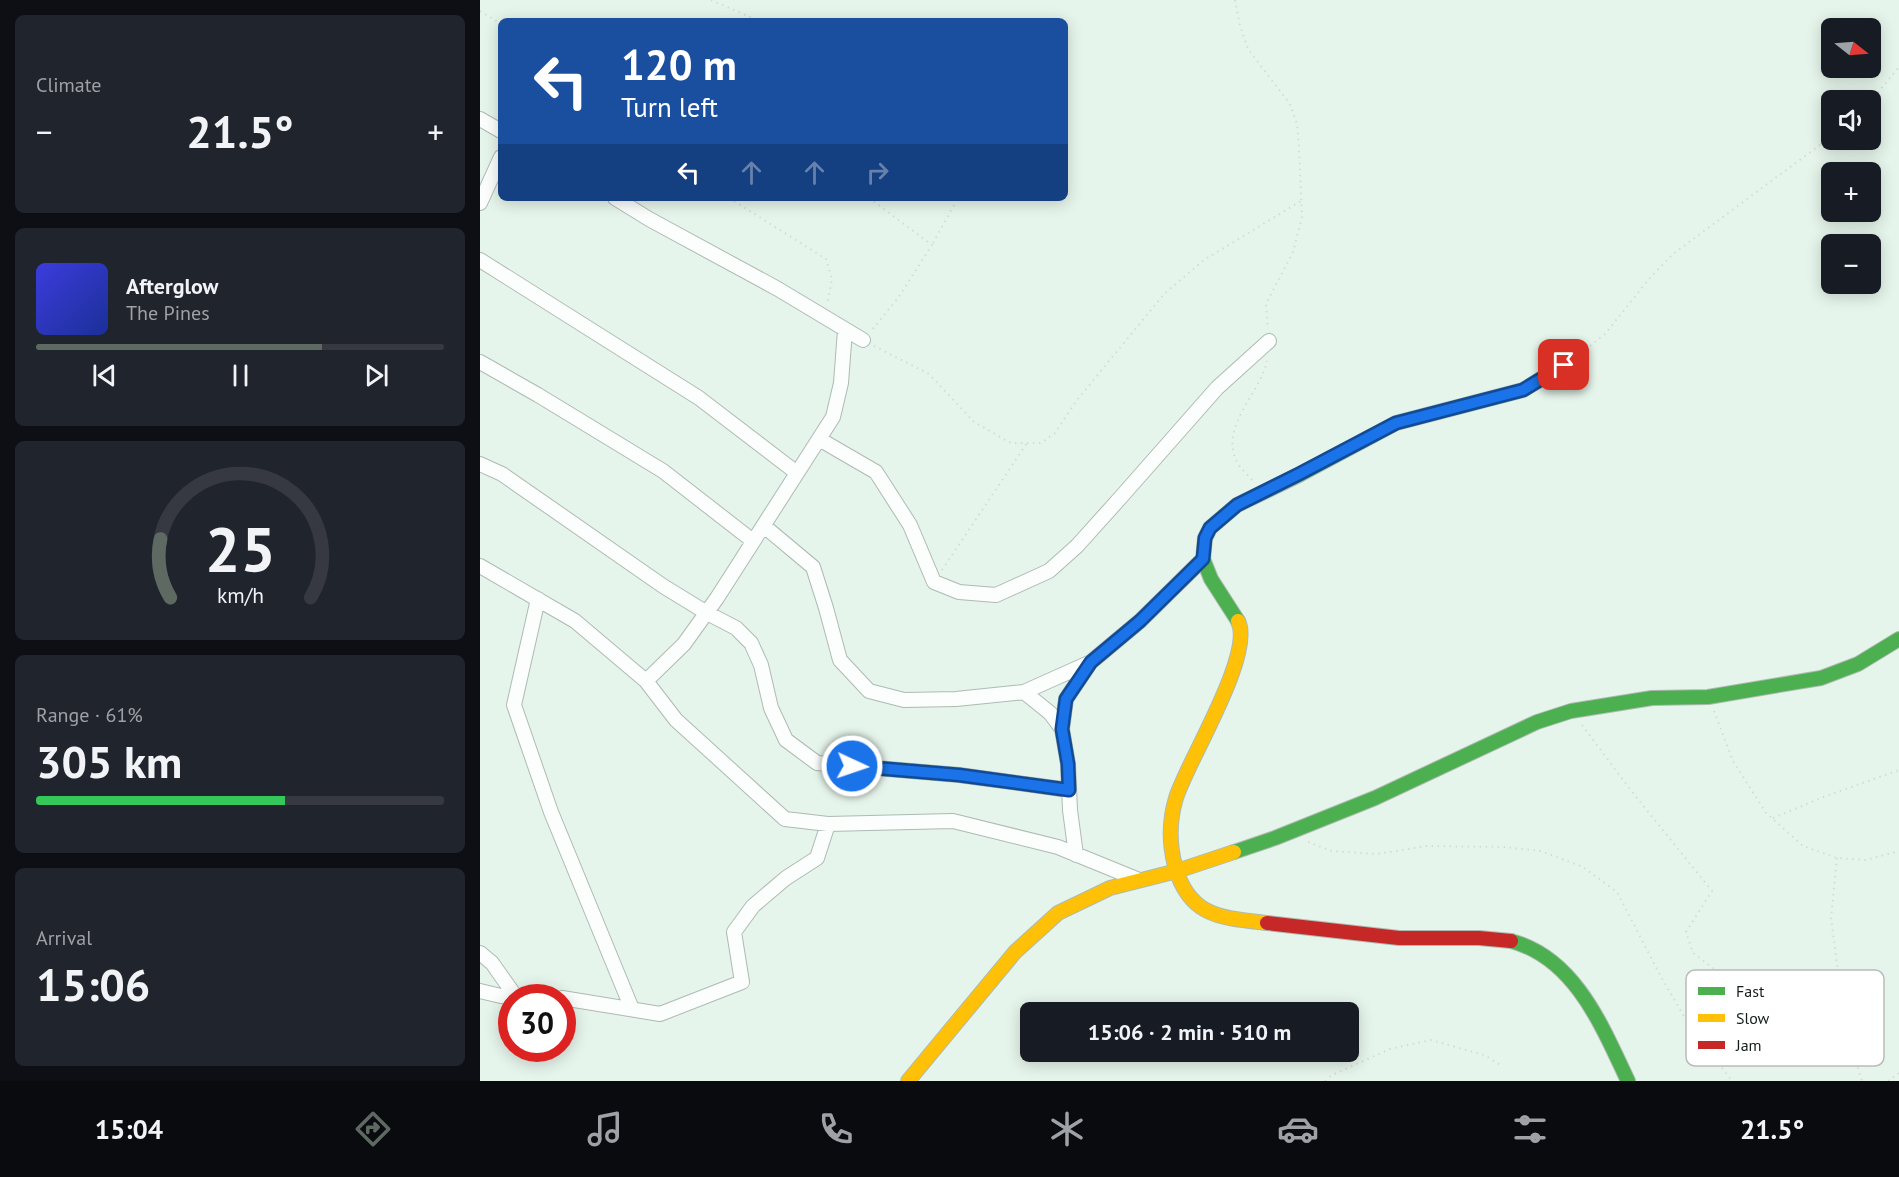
<!DOCTYPE html>
<html lang="en">
<head>
<meta charset="utf-8">
<style>
	body { margin:0; font-family:"PT Sans",sans-serif; background:#20242c; color:#f1f3f6; height:100vh; display:flex; flex-direction:column; font-size:22px; white-space:nowrap }
	* { box-sizing:border-box; margin:0 }
	p { font-size:20px; color:#9ea1a6 }
	.icon { flex:none; width:33px; height:33px; fill:none; stroke:currentColor; stroke-width:2; stroke-linecap:round; stroke-linejoin:round }
	.map { position:relative; flex:1; overflow:hidden }
	.details { display:flex; flex-direction:column; gap:15px; padding:15px; background:#0d0f14; width:480px }
	.details>* { flex:none }
	.guide { position:absolute; left:18px; top:18px; width:570px; height:183px; border-radius:9px; box-shadow:0 3px 15px #0003; background:#1a4fa0; color:#fff; overflow:hidden }
	.needle { width:39px; rotate:107deg }
	.tools { position:absolute; left:1341px; top:18px; display:grid; gap:12px }
	.tools a { display:grid; place-items:center; width:60px; height:60px; border-radius:9px; background:#171b24; box-shadow:0 3px 15px #0003; font-size:30px }
	.speed { position:absolute; left:18px; top:984px; display:flex; gap:12px; font-size:30px; font-weight:700; text-align:center }
	.speed>* { display:grid; place-content:center; width:78px; height:78px; border-radius:50%; background:#171b24; box-shadow:0 3px 15px #0003; line-height:1 }
	.speed .limit { border:9px solid #d22; background:#fff; color:#111 }
	.pin { position:absolute; display:grid; place-items:center; width:51px; height:51px; color:#fff; margin:-26px; border-radius:12px; box-shadow:0 3px 9px #0006 }
	.me { position:absolute; width:66px; margin:-33px; rotate:93deg; stroke-linejoin:round; filter:drop-shadow(0 0 4px #0008) }
	.turn { display:flex; align-items:center; gap:21px; height:126px; padding:0 24px; font-size:27px }
	.turn .icon { width:78px; height:78px; stroke-width:2.5 }
	.turn b { display:block; font-size:42px; line-height:51px }
	.lanes { display:flex; align-items:center; height:57px; padding:0 24px; background:#0003; justify-content:center; gap:30px; direction:ltr }
	.lanes .off { opacity:.35 }
	.big { font-size:45px; font-weight:700; line-height:1.1 }
	.details .tile { flex:1; display:flex; flex-direction:column; justify-content:center; gap:9px; min-width:0; padding:0 21px; border-radius:9px; background:#20242c }
	.details .dial { align-items:center; gap:0 }
	.dial svg { height:156px; overflow:visible; fill:none; stroke:#363941; stroke-width:7; stroke-linecap:round; text-anchor:middle }
	.dial text { fill:#f1f3f6; stroke:none }
	.song { display:flex; align-items:center; gap:18px }
	.cover { width:72px; height:72px; border-radius:9px; background:linear-gradient(135deg,hsl(240 70% 55%),hsl(230 70% 35%)) }
	.played { height:6px; border-radius:3px; background:linear-gradient(90deg,#5e6962 70%,#363941 70%) }
	.keys { display:flex; justify-content:space-around; direction:ltr }
	.heat { display:flex; justify-content:space-between; align-items:center; font-size:33px; direction:ltr }
	.charge { height:9px; border-radius:4px; background:linear-gradient(90deg,#34c759 61%,#363941 0) }
	.trip { position:absolute; left:540px; top:1002px; width:339px; height:60px; border-radius:9px; background:#171b24; box-shadow:0 3px 15px #0003; font-weight:700; line-height:60px; text-align:center }
	.tabs { display:flex; height:96px; justify-content:space-around; align-items:center; background:#090b0e; color:#9ea1a6 }
	.tabs .icon { width:42px; height:42px }
	.tabs .selected { color:#5e6962 }
	.tabs b { font-size:27px; color:#f1f3f6 }
	main { display:flex; flex:1; min-height:0 }
	.map>svg:first-child { display:block }
</style>
</head>
<body>
<main>
<section class="details">
<div class="tile"><p>Climate</p>
<div class="heat"><a>−</a><b class="big">21.5°</b><a>+</a></div>
</div>
<div class="tile">
<div class="song"><i class="cover"></i><div><b>Afterglow</b><p>The Pines</p></div></div>
<div class="played"></div>
<div class="keys"><svg class="icon" aria-label="previous" viewBox="0 0 24 24"><path d="M18 5L8 12l10 7zM5 5v14"/></svg><svg class="icon" aria-label="pause" viewBox="0 0 24 24"><path d="M8 5v14M16 5v14"/></svg><svg class="icon" aria-label="next" viewBox="0 0 24 24"><path d="M6 5l10 7-10 7zM19 5v14"/></svg></div>
</div>
<div class="tile dial"><svg viewBox="0 0 100 80">
<path d="M14 69A42 42 0 1 1 86 69"/>
<path d="M14 69A42 42 0 0 1 9 39" stroke="#5e6962"/>
<text x="50" y="56" font-size="32" font-weight="700">25</text>
<text x="50" y="72" font-size="11">km/h</text>
</svg></div>
<div class="tile"><p>Range · 61%</p><b class="big">305 km</b><div class="charge"></div></div>
<div class="tile"><p>Arrival</p><b class="big">15:06</b></div>
</section>
<div class="map">
<svg width="1419" height="1081" viewBox="0 0 1419 1081">
	<rect width="100%" height="100%" fill="#e6f5eb"/>
	<g fill="none" stroke-linecap="round" stroke-linejoin="round">
		<g stroke="#aebab2" stroke-width="16">
			<path id="street" d="M0 119 21 131
				M135 198 169 219 298 289 383 340
				M0 203 21 157
				M0 260 219 398 317 473
				M0 362 58 395 183 471 273 541
				M339 439 396 472 430 525 454 582 479 592 516 595 569 571 597 546 641 497 737 388 789 341
				M0 464 22 474 183 586 227 613 256 628 271 643 281 665 291 708 306 740 337 763 479 775 589 790
				M284 526 333 567 346 608 360 660 389 691 424 700 476 699 544 692 611 662 660 621 723 559
				M0 566 95 621 166 681 196 720 305 819 348 824 473 821 578 847 659 880
				M58 599 34 705 71 812 152 1009
				M166 681 204 644 237 598 353 417 361 383 365 330
				M544 692 570 713 582 729 588 764 590 810 596 855
				M582 729 586 699 610 663
				M0 953 12 963 36 997
				M0 991 21 996 63 998
				M82 998 180 1014 262 982 254 932 273 906 306 878 337 858 348 824"/>
		</g>
		<g stroke="#aebab2" stroke-width="16">
			<path id="fast" d="M758 621 731 579 723 559 725 538 730 528 757 505 819 475 916 423 1043 390 1098 356
				M754 852 795 838 895 798 1057 722 1091 711 1172 698 1228 697 1341 678 1378 664 1419 639
				M1031 941C1095 958 1122 1026 1148 1081"/>
		</g>
		<g stroke="#aebab2" stroke-width="16">
			<path id="slow" d="M758 621C775 654 707 762 696 798 689 821 689 843 695 866 709 917 741 918 787 923
				M428 1081 535 952 578 913 630 888 697 871 754 852"/>
		</g>
		<g stroke="#aebab2" stroke-width="16">
			<path id="jam" d="M787 923 919 938H999L1031 941"/>
		</g>
		<path stroke="#d6dad7" stroke-width="2" stroke-dasharray="1.5 4.5" stroke-linecap="butt" d="M231 0 279 21
			M755 0 760 26 768 49 810 104 817 124 819 148 822 217 813 252 786 304 788 329
			M0 11 21 24
			M1390 102 1419 67
			M249 198 346 259 352 279 347 305
			M389 198 452 245 418 298 391 331
			M453 243 474 205 476 198
			M394 346 449 374 494 422 531 443H561L575 433 597 400 685 293 724 260 821 201
			M1110 346 1125 334 1169 279 1193 254 1352 136
			M772 480C767 474 760 468 757 462 739 426 780 394 787 361
			M462 570 547 443
			M1234 711 1253 761 1286 813 1323 846 1357 858 1386 860 1419 851
			M1102 725 1149 788 1232 891 1206 932 1213 953 1254 984 1331 1024 1373 1053 1382 1081
			M1293 818 1346 796 1419 770
			M828 842 852 851 897 854 946 846 1024 847 1061 851 1103 867 1137 892 1180 975 1209 1025 1252 1081
			M1357 858 1351 918 1357 964 1372 1051
			M845 1081 852 1075 910 1049 951 1040 1004 1055 1022 1066
			M1408 1081 1419 1073"/>
		<use href="#street" stroke="#fbfefc" stroke-width="14"/>
		<use href="#fast" stroke="#4caf50" stroke-width="14"/>
		<use href="#slow" stroke="#ffc107" stroke-width="14"/>
		<use href="#jam" stroke="#c62828" stroke-width="14"/>
	</g>
	<g fill="none" stroke-linecap="round" stroke-linejoin="round">
		<g stroke="#114b97" stroke-width="15">
			<path id="route" d="M372 766 479 775 589 790 588 764 582 729 586 699 611 662 660 621 723 559 725 538 730 528 757 505 819 474 916 423 1043 390 1084 365"/>
		</g>
		<use href="#route" stroke="#1a73e8" stroke-width="10"/>
	</g>
	<rect x="1206" y="970" width="198" height="96" rx="9" fill="#fff" stroke="#b8bcba" stroke-width="1.5"/>
	<rect x="1218" y="987" width="27" height="8" fill="#4caf50"/>
	<rect x="1218" y="1014" width="27" height="8" fill="#ffc107"/>
	<rect x="1218" y="1041" width="27" height="8" fill="#c62828"/>
	<g font-size="16" fill="#141e18">
		<text x="1256" y="997">Fast</text>
		<text x="1256" y="1024">Slow</text>
		<text x="1256" y="1051">Jam</text>
	</g>
</svg>
<div class="tools">
<a><svg class="needle" viewBox="-14 -14 28 28"><path d="M0-13l5 13h-10z" fill="#e53935"/><path d="M0 13l5-13h-10z" fill="#9ea1a6"/></svg></a>
<a><svg class="icon" aria-label="sound" viewBox="0 0 24 24"><path d="M4 9h4l5-4v14l-5-4H4zM17 9q2 3 0 6"/></svg></a>
<a>+</a>
<a>−</a>
</div>
<div class="speed"><div class="limit">30</div></div>
<div class="pin" style="left:1084px;top:365px;background:#d93025"><svg class="icon" aria-label="arrive" viewBox="0 0 24 24"><path d="M6 21V4h12l-3 4 3 4H6"/></svg></div>
<svg class="me" style="left:372px;top:766px" viewBox="-20 -20 40 40"><circle r="17" fill="#1a73e8" stroke="#fff" stroke-width="3"/><path d="M0-11L8 9 0 5-8 9z" fill="#fff"/></svg>
<div class="trip">15:06 · 2 min · 510 m</div>
<div class="guide">
<div class="turn"><svg class="icon" aria-label="left" viewBox="0 0 24 24"><path d="M17 20v-9H6M10 6l-5 5 5 5"/></svg><div><b>120 m</b>Turn left</div></div>
<div class="lanes"><svg class="icon" aria-label="left" viewBox="0 0 24 24"><path d="M17 20v-9H6M10 6l-5 5 5 5"/></svg><svg class="icon off" aria-label="ahead" viewBox="0 0 24 24"><path d="M12 20V5M6 11l6-6 6 6"/></svg><svg class="icon off" aria-label="ahead" viewBox="0 0 24 24"><path d="M12 20V5M6 11l6-6 6 6"/></svg><svg class="icon off" aria-label="right" viewBox="0 0 24 24"><path d="M7 20v-9h11M14 6l5 5-5 5"/></svg></div>
</div>
</div>
</main>
<nav class="tabs">
<b>15:04</b>
<svg class="icon selected" aria-label="directions" viewBox="0 0 24 24"><path d="M12 3l9 9-9 9-9-9zM9 14v-3h6M13 9l2 2-2 2"/></svg>
<svg class="icon" aria-label="music" viewBox="0 0 24 24"><path d="M9 18V5l10-2v13"/><circle cx="6" cy="18" r="3"/><circle cx="16" cy="16" r="3"/></svg>
<svg class="icon" aria-label="phone" viewBox="0 0 24 24"><path d="M5 4h4l2 5-3 2q2 4 5 5l2-3 5 2v4C11 20 4 13 5 4z"/></svg>
<svg class="icon" aria-label="climate" viewBox="0 0 24 24"><path d="M12 3v18M4 7l16 10M4 17L20 7"/></svg>
<svg class="icon" aria-label="car" viewBox="0 0 24 24"><path d="M5 17H2v-5l4-1 3-4h7l3 4 3 1v5h-3M9 17h6M6 11h13"/><circle cx="7" cy="17" r="2"/><circle cx="17" cy="17" r="2"/></svg>
<svg class="icon" aria-label="filters" viewBox="0 0 24 24"><path d="M4 7h16M4 17h16"/><circle cx="9" cy="7" r="2"/><circle cx="15" cy="17" r="2"/></svg>
<b>21.5°</b>
</nav>
</body>
</html>
